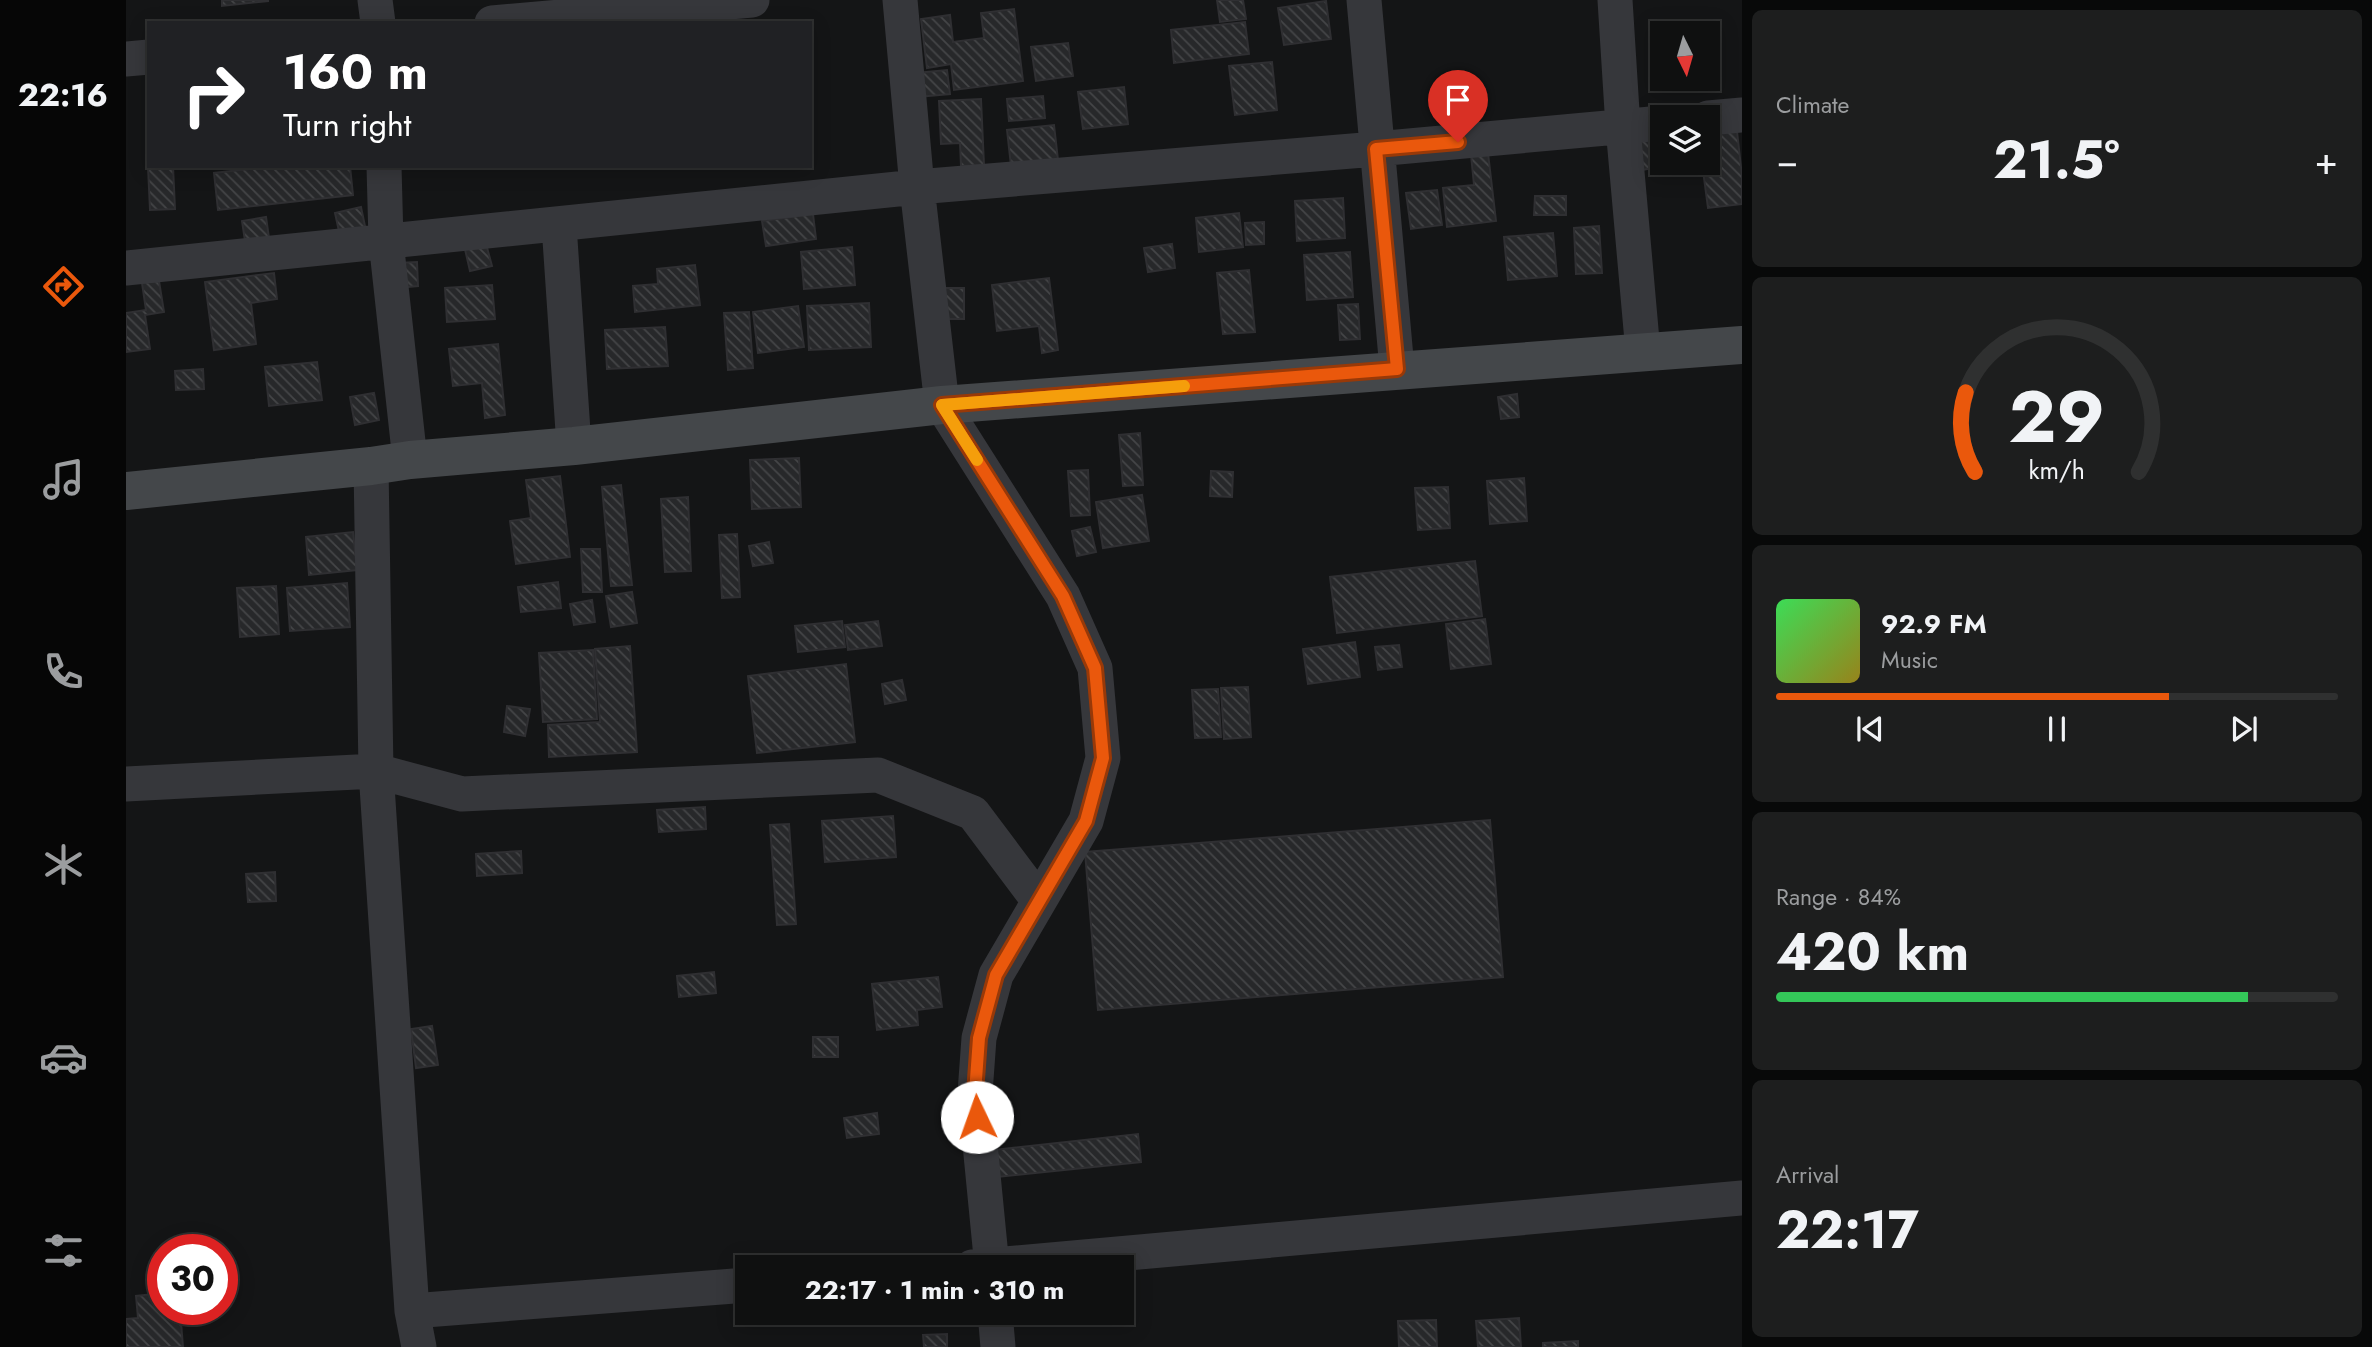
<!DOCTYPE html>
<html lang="en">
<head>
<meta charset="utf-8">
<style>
	body { margin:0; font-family:Jost,sans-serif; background:#1d1e1e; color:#f1f3f6; height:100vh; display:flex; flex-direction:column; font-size:26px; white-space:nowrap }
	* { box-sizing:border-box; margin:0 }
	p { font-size:23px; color:#9b9d9f }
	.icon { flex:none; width:38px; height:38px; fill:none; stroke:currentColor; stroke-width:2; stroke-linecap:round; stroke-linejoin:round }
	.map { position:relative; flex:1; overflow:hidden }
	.side { display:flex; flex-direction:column; gap:10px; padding:10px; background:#080909; width:630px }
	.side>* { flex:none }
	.top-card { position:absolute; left:21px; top:21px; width:665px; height:147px; border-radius:0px; box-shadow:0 4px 18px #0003,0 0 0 2px #2f3030; background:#202124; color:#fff; overflow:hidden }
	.needle { width:46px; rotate:175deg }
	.tools { position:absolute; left:1524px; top:21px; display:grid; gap:14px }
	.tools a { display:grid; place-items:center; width:70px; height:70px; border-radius:0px; background:#0f1010; box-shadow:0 4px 18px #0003,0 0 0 2px #2f3030; font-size:35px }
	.speed { position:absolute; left:21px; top:1234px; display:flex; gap:14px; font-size:35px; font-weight:700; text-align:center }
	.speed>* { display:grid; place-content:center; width:91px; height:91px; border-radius:50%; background:#0f1010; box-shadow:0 4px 18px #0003,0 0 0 2px #2f3030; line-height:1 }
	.speed .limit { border:10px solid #d22; background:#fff; color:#111 }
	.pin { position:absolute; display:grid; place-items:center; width:60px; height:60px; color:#fff; margin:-72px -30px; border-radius:50% 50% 50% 0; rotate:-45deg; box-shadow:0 0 7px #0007 }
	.pin .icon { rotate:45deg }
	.me { position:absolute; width:77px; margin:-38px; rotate:357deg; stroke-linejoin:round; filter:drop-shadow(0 0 5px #0008) }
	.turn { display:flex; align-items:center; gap:24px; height:147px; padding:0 21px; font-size:32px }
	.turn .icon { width:91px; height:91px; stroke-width:2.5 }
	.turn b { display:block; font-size:49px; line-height:60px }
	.big { font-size:52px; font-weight:700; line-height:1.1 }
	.side .card { flex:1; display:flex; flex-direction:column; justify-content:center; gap:10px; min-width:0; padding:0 24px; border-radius:10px; background:#1d1e1e }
	.side .dial { align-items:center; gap:0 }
	.dial svg { height:182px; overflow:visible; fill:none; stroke:#2f3030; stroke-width:7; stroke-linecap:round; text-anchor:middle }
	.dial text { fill:#f1f3f6; stroke:none }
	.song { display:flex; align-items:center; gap:21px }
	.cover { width:84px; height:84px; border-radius:10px; background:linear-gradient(135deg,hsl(130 70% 55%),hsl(50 70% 35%)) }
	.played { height:7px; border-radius:4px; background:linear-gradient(90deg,#ea580c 70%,#2f3030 70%) }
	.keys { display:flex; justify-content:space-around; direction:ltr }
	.heat { display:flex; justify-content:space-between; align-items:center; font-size:38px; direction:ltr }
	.charge { height:10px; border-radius:5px; background:linear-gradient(90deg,#34c759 84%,#2f3030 0) }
	.trip { position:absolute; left:609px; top:1255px; width:399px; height:70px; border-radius:0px; background:#0f1010; box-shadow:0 4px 18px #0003,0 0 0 2px #2f3030; font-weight:700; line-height:70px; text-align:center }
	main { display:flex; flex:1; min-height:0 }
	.menu { display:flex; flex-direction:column; width:126px; justify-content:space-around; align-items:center; background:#060606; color:#9b9d9f }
	.menu .icon { width:49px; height:49px }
	.menu .on { color:#ea580c }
	.menu b { font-size:32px; color:#f1f3f6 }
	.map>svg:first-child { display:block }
</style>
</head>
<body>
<main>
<nav class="menu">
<b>22:16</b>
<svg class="icon on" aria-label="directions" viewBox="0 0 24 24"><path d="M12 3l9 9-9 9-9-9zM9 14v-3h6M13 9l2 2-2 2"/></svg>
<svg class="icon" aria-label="music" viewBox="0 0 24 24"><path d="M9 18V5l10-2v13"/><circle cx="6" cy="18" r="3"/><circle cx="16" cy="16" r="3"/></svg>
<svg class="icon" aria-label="phone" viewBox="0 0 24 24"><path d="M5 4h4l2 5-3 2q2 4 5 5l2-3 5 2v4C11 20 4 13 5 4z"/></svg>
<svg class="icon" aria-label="climate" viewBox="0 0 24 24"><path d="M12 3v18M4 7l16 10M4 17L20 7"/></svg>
<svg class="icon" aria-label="car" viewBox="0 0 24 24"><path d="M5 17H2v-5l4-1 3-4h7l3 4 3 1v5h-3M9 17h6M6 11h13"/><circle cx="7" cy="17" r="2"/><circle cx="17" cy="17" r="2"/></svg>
<svg class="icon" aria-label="filters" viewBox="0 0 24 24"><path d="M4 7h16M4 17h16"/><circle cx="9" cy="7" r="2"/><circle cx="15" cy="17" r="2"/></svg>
</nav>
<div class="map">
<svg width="1616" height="1347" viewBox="0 0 1616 1347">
	<defs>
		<pattern id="building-back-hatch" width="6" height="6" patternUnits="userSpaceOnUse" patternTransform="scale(1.75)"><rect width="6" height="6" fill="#27282a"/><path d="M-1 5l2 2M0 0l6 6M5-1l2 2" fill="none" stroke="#444547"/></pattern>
	</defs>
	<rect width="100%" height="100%" fill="#141516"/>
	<path fill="url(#building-back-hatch)" stroke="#2f2f32" stroke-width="2" d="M96 0H142V1L96 6Z
		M1091 0H1117L1120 19 1094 22Z
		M1200 1 1205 39 1158 45 1152 8Z
		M888 9 897 81 828 90 825 64 801 68 795 19 824 15 827 42 858 38 855 13Z
		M1119 22 1123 54 1048 63 1045 30Z
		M942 43 947 76 910 81 905 47Z
		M1146 62 1151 110 1109 115 1103 66Z
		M821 70 824 94 792 97 790 73Z
		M998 87 1002 124 957 129 952 92Z
		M917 96 919 118 883 121 881 99Z
		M855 99 858 165 835 166 834 143 815 144 813 101Z
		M1610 122 1616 176V204L1582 208 1576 163H1582V126Z
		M928 125 932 160 885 166 881 130Z
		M1531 135 1537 166 1516 170 1511 139Z
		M1362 153 1370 221 1321 227 1317 188 1348 185 1345 155Z
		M47 166 49 209 24 210 22 167Z
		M150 166H224L227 195 92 210 88 173Z
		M1311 190 1316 225 1285 229 1280 193Z
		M1409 196H1440V215H1408Z
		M1217 198 1219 238 1171 241 1169 201Z
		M235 207 240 231 214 236 209 213Z
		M1113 213 1117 247 1073 252 1070 218Z
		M687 214 690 239 640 246 636 221Z
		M140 217 143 238 119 241 116 221Z
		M1138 222V244L1120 245 1119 223Z
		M1473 226 1476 273 1450 274 1448 228Z
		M1427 233 1431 276 1382 280 1378 237Z
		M359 240 366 266 344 271 338 245Z
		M1046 244 1049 268 1022 272 1018 248Z
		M726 247 729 285 678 289 675 252Z
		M1224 252 1227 297 1181 300 1178 255Z
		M291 262 292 286 272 288 271 263Z
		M569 265 574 305 509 312 507 286 532 284 531 269Z
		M1123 270 1129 332 1097 334 1091 273Z
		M148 273 151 299 125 303 130 344 88 350 79 282Z
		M923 278 932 350 916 353 913 326 871 331 866 285Z
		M33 281 38 312 19 315 24 349 0 352V313L20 310 16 283Z
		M366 285 369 319 321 322 319 288Z
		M819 288H838V319H820Z
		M743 303 745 347 683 350 681 306Z
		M1232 304 1234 339 1214 340 1212 305Z
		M672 306 678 347 632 353 627 312Z
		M623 312 627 368 602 370 598 313Z
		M539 327 542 366 481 369 479 330Z
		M372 344 379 415 359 418 356 383 327 386 323 349Z
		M191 362 196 400 143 406 139 367Z
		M77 369 78 389 50 390 49 371Z
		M248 393 253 420 229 425 224 397Z
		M1391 394 1393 417 1375 419 1372 397Z
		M1014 433 1017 485 997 486 993 435Z
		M673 458 675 507 626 509 624 460Z
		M962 470 964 515 945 516 942 471Z
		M1085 471 1107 472 1106 497 1084 496Z
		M434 476 444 557 390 564 384 521 405 518 400 480Z
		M1398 478 1401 521 1364 524 1361 481Z
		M495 485 506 585 485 586 476 487Z
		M1322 487 1324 528 1292 530 1289 488Z
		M1016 495 1023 541 977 548 970 502Z
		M562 497 565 571 539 572 535 499Z
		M964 527 970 552 951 556 946 531Z
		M227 532 231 570 183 575 180 537Z
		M611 534 614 597 596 598 593 535Z
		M643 542 647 563 627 566 623 546Z
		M455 549H474L476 592H457Z
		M1349 561 1356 616 1211 633 1204 577Z
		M432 582 435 608 395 612 392 587Z
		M221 583 224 627 164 631 161 588Z
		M150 586 153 634 114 637 111 588Z
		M506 592 511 623 485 627 480 596Z
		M466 600 469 622 448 625 444 604Z
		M1359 619 1365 664 1325 669 1320 624Z
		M716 621 719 647 672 652 669 626Z
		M752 621 756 646 722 650 719 625Z
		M1229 642 1234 677 1182 684 1177 649Z
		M1273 645 1276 667 1252 670 1249 647Z
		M504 646 511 752 423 757 422 725 474 722 469 649Z
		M467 650 471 719 417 722 413 653Z
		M720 664 729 742 631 753 622 676Z
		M776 680 780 700 759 704 756 684Z
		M1122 687 1125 737 1098 739 1095 688Z
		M1092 689 1095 737 1069 738 1066 690Z
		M381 706 404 709 399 736 378 732Z
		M579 807 580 829 533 832 531 810Z
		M767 816 770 857 699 862 696 821Z
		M1364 820 1377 977 972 1010 959 852Z
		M663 824 670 924 651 925 644 825Z
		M395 851 396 873 351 876 350 854Z
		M149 872 150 901 122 902 120 874Z
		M588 972 590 993 553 997 551 976Z
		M812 977 816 1007 791 1010 792 1025 751 1030 746 984Z
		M306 1026 312 1065 290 1068 285 1029Z
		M687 1037H712V1057H687Z
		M751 1113 753 1134 721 1138 718 1118Z
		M1012 1134 1015 1162 862 1178 859 1151Z
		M37 1293V1309H54L57 1347H0V1319L12 1318 10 1296Z
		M1393 1318 1395 1347H1352L1350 1321Z
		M1310 1320 1311 1347H1273L1272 1321Z
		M821 1334V1347H798L797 1335Z
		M1452 1341V1347H1417V1343Z"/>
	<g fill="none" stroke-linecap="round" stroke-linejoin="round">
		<path stroke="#36373b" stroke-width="35" d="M249 0 252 23
			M774 0 791 187 816 405 937 596 969 668 977 758 960 821 870 975 853 1038 849 1093 866 1267
			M1238 0 1271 369
			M1489 0 1497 127 1517 352
			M366 23 626 0
			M0 59 23 57
			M1582 118 1616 115
			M258 166 260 241 284 460
			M433 225 448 446
			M0 268 791 187 1250 149 1536 123
			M245 466 250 771 286 1311 293 1347
			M0 784 250 771 336 794 752 775 847 813 913 901
			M846 1267 1616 1198
			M286 1311 621 1285
			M869 1312 872 1347"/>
		<path stroke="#44474a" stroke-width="38" d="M0 491 245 466 284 460 448 446 816 405 1616 345"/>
	</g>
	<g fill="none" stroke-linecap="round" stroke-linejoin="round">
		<g stroke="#983908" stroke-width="18">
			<path id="route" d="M851 1117 849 1093 853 1038 870 975 960 821 977 758 969 668 937 596 816 405 1271 369 1250 149 1332 142"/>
		</g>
		<use href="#route" stroke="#ea580c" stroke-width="12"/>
		<path stroke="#f59e0b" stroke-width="12" d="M851 460 816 405 1058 386"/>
	</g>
</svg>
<div class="tools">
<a><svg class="needle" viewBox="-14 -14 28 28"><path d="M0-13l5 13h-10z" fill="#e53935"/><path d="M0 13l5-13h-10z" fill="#9b9d9f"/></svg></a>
<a><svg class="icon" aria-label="layers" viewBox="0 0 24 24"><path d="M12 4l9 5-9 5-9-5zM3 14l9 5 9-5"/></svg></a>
</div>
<div class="speed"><div class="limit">30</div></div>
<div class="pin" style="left:1332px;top:142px;background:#d93025"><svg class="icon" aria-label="arrive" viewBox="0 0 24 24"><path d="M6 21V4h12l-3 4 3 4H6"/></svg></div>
<svg class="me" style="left:851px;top:1117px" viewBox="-20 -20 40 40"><circle r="19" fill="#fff"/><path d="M0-13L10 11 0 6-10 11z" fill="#ea580c"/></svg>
<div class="trip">22:17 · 1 min · 310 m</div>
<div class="top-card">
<div class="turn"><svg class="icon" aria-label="right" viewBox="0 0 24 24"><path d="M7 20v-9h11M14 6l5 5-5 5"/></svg><div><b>160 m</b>Turn right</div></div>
</div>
</div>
<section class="side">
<div class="card"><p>Climate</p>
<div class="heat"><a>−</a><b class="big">21.5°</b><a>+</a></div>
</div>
<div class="card dial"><svg viewBox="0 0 100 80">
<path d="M14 69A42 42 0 1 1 86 69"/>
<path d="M14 69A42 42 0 0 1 10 34" stroke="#ea580c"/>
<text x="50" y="56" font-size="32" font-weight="700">29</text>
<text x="50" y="72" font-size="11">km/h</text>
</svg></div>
<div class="card">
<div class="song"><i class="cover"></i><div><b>92.9 FM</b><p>Music</p></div></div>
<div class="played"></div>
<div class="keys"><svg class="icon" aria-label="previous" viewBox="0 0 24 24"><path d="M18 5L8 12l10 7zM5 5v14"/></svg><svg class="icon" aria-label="pause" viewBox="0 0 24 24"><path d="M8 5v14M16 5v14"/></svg><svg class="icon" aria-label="next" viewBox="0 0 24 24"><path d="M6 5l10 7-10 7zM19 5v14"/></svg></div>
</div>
<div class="card"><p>Range · 84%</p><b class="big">420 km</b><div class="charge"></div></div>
<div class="card"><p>Arrival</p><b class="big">22:17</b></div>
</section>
</main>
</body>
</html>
